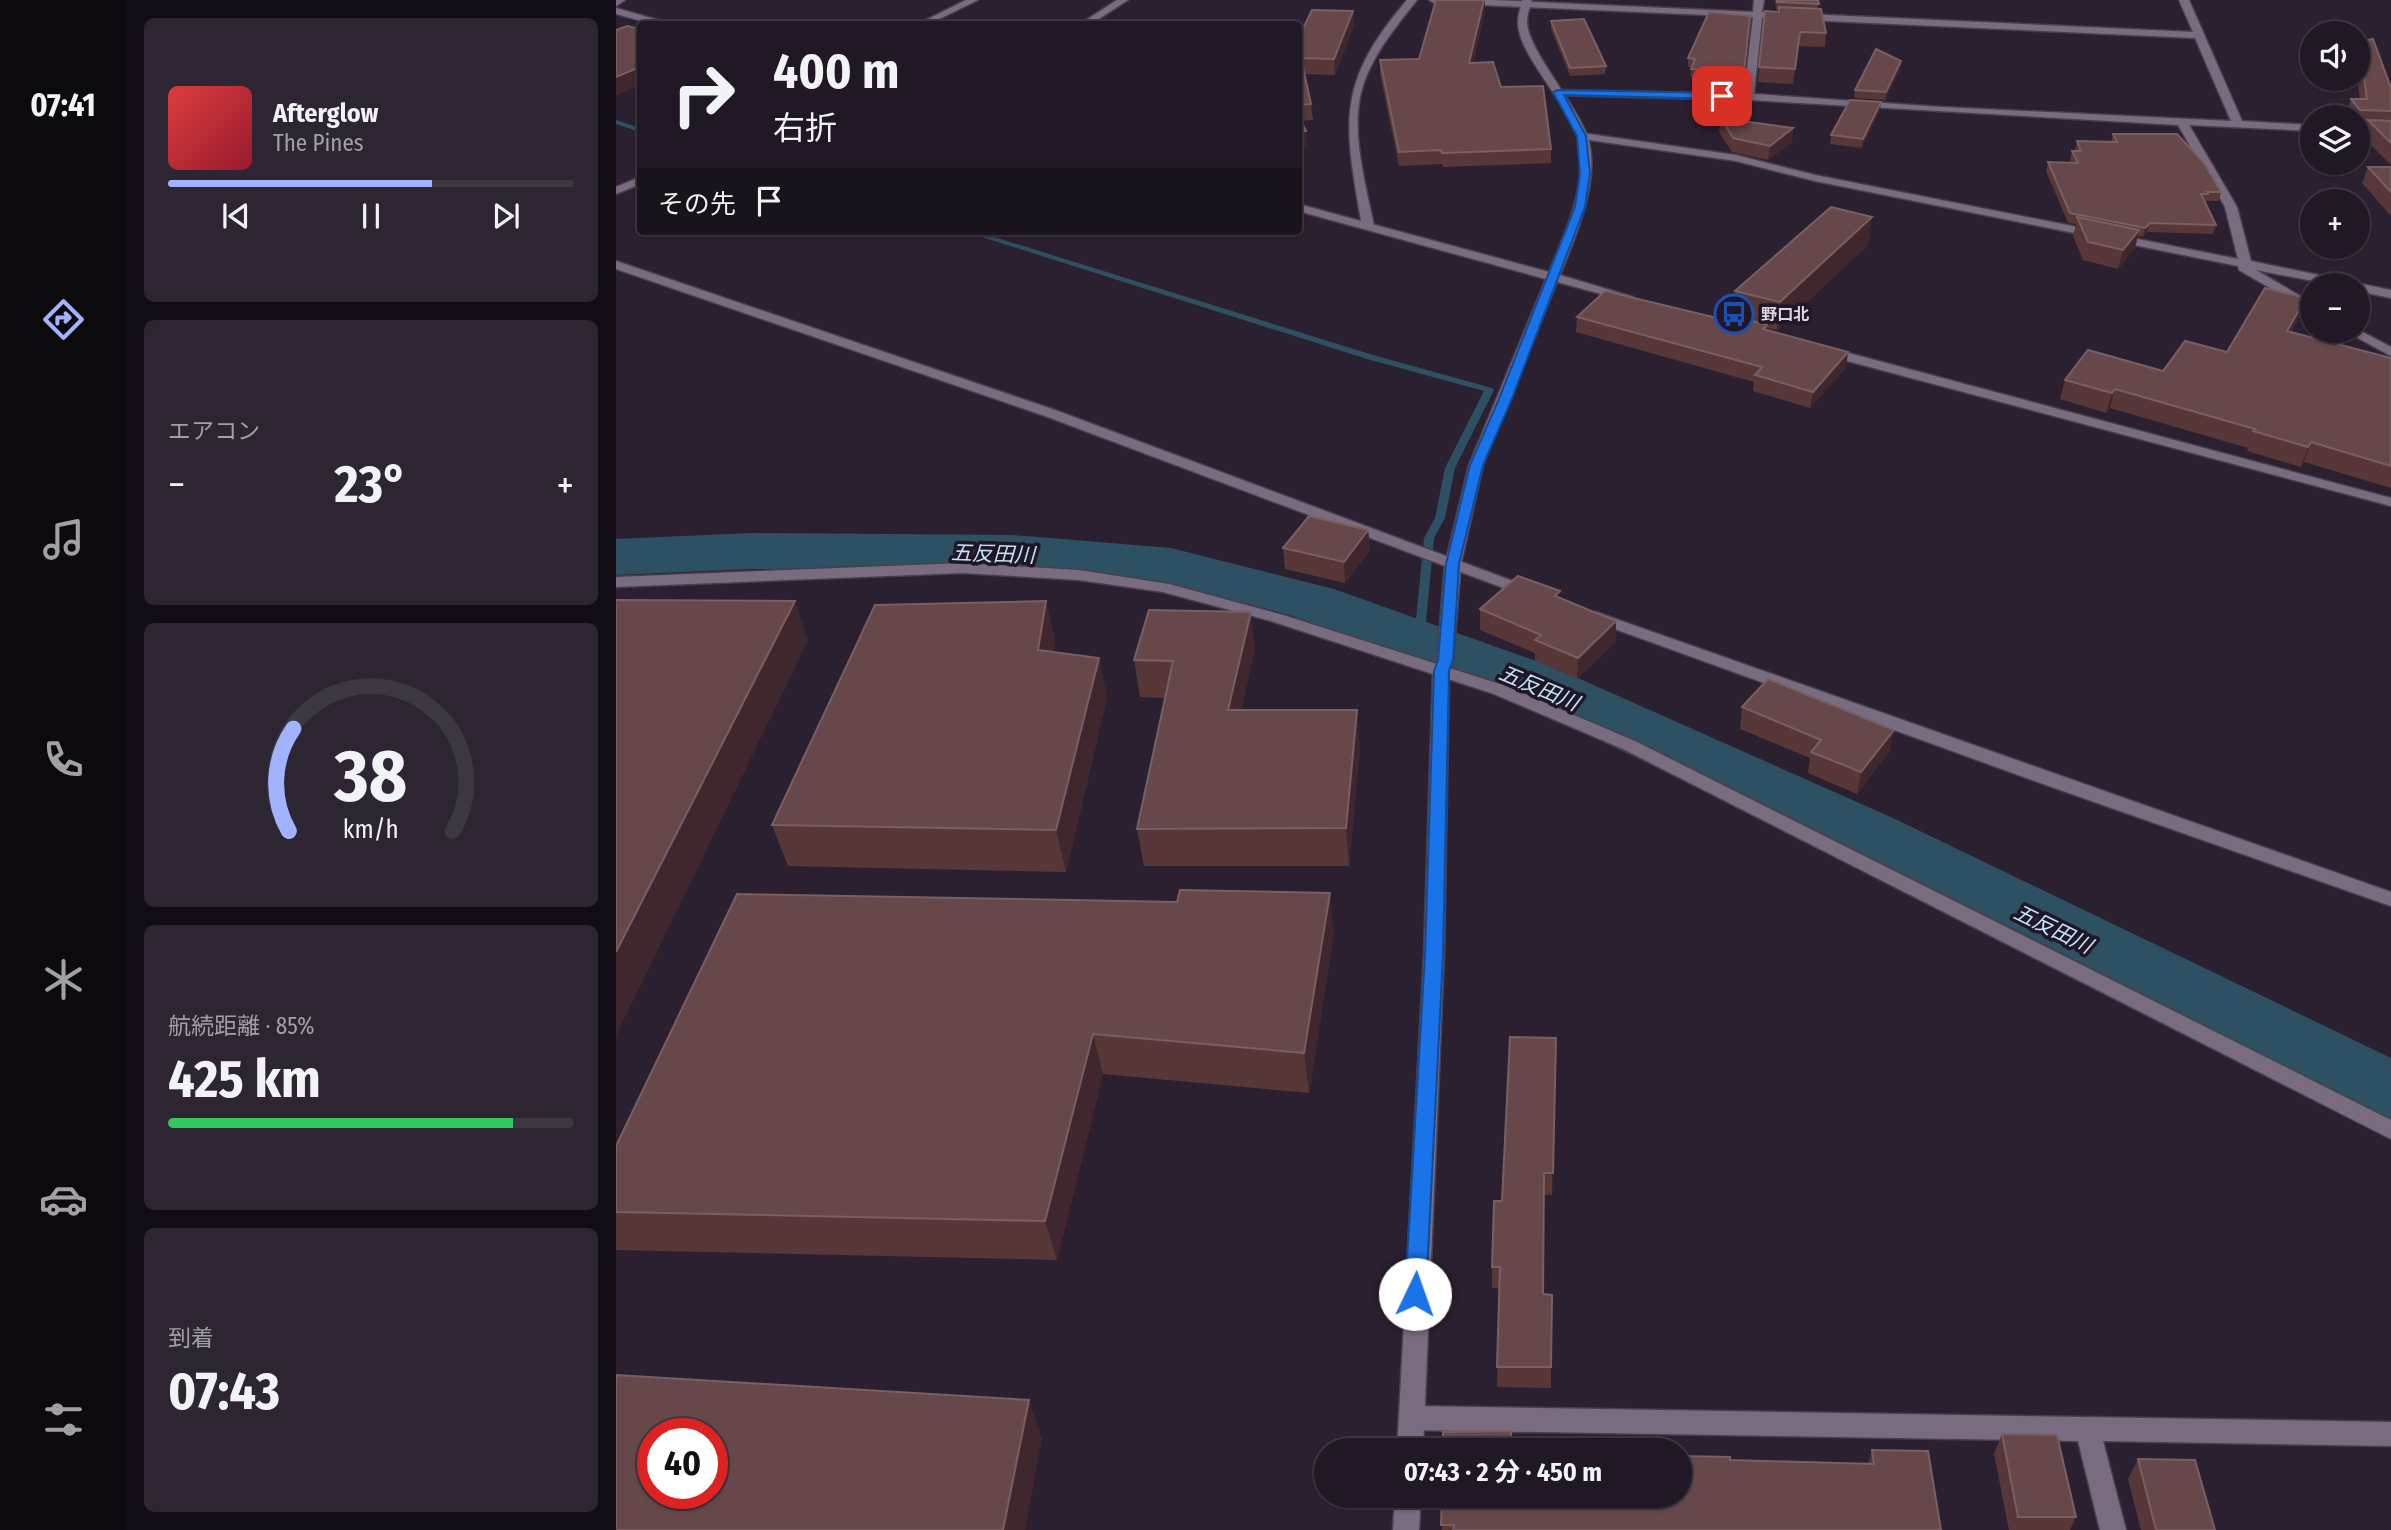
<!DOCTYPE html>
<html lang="ja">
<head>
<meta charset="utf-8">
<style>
	body { margin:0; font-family:"Fira Sans Condensed","Noto Sans JP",sans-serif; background:#2d2531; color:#f1f3f6; height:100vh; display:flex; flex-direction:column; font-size:26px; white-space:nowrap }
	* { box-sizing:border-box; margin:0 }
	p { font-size:23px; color:#a2a0a6 }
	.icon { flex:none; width:38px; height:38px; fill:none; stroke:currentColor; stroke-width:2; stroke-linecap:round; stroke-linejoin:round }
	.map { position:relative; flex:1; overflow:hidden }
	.drawer { display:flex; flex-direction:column; gap:18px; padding:18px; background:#120d14; width:490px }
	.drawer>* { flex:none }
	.banner { position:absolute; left:21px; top:21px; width:665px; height:214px; border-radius:7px; box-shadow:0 2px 5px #0004,0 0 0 2px #3d3741; background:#201824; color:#f1f3f6; overflow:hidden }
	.tools { position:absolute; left:1684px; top:21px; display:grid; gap:14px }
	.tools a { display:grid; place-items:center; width:70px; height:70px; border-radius:50%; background:#201824; box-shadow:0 2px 5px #0004,0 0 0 2px #3d3741; font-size:35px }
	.speed { position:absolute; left:21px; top:1418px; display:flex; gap:14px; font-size:35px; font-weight:700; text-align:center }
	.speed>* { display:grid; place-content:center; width:91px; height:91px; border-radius:50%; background:#201824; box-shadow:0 2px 5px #0004,0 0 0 2px #3d3741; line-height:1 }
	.speed .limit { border:10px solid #d22; background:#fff; color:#111 }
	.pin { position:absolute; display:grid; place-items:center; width:60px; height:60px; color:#fff; margin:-30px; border-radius:14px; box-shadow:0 4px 10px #0006 }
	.me { position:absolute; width:77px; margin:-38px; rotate:3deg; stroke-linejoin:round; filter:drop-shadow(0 0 5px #0008) }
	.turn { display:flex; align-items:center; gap:24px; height:147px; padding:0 21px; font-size:32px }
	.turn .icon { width:91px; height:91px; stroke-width:2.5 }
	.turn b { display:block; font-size:49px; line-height:60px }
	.then { display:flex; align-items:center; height:66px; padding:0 21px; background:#0003; gap:14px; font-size:26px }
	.big { font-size:52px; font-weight:700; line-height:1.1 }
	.drawer .card { flex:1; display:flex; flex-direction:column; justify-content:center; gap:10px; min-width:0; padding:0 24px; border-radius:10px; background:#2d2531 }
	.drawer .dial { align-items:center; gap:0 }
	.dial svg { height:182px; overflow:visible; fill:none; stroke:#3d3741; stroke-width:7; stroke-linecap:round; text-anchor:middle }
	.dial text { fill:#f1f3f6; stroke:none }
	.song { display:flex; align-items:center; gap:21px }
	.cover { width:84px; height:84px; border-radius:10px; background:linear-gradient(135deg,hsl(0 70% 55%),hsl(350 70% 35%)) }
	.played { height:7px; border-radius:4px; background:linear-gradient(90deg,#a1b3fd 65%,#3d3741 65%) }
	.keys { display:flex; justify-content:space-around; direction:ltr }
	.heat { display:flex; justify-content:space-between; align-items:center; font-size:38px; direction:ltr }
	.charge { height:10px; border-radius:5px; background:linear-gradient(90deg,#34c759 85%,#3d3741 0) }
	.trip { position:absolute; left:698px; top:1438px; width:378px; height:70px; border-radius:35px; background:#201824; box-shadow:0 2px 5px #0004,0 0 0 2px #3d3741; font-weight:700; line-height:70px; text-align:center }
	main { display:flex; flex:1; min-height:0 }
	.menu { display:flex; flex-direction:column; width:126px; justify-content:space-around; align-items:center; background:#0d0a0e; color:#a2a0a6 }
	.menu .icon { width:49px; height:49px }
	.menu .active { color:#a1b3fd }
	.menu b { font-size:32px; color:#f1f3f6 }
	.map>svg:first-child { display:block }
</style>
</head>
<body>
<main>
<nav class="menu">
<b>07:41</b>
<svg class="icon active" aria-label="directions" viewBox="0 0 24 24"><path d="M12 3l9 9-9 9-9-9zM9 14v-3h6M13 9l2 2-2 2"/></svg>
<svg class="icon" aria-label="music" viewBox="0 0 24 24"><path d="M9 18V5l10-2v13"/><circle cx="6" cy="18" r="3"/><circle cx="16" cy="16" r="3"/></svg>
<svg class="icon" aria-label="phone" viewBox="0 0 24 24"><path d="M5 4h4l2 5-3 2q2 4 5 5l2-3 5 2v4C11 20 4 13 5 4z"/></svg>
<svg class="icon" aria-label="climate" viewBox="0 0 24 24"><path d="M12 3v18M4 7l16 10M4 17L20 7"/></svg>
<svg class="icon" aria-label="car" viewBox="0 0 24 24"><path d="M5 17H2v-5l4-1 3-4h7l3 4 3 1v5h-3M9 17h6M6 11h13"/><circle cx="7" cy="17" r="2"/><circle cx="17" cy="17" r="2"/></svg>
<svg class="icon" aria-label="filters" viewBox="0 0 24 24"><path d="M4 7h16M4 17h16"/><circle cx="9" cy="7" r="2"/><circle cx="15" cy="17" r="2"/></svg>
</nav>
<section class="drawer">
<div class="card">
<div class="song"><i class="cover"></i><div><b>Afterglow</b><p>The Pines</p></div></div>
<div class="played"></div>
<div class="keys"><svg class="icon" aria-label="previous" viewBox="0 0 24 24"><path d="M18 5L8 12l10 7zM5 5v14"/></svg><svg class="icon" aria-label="pause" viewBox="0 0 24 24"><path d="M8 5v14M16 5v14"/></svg><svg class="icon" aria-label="next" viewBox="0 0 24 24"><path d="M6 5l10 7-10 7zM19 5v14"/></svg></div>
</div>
<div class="card"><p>エアコン</p>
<div class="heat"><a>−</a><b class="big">23°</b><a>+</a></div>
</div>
<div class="card dial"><svg viewBox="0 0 100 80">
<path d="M14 69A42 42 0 1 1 86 69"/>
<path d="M14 69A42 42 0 0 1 16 24" stroke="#a1b3fd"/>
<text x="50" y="56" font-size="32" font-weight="700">38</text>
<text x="50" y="72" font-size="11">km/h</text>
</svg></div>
<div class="card"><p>航続距離 · 85%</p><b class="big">425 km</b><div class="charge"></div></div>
<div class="card"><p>到着</p><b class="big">07:43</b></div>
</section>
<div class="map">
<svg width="1775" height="1530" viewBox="0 0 1775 1530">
	<rect width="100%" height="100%" fill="#2b2030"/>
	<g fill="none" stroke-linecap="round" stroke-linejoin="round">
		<path fill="#2e5063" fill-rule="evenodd" d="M0 120 24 128V132L0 124Z
			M347 231H359L757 355 876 388 878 390 839 468 829 518 818 538 808 642 804 643 798 640 808 538 819 518 829 468 868 391 751 359Z"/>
		<path fill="#2e5063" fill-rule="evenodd" d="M135 533 397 535 555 548 718 589 937 667 1277 818 1775 1058V1131L1745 1121 1225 854 891 697 674 615 554 584 397 571 135 569 0 575V539Z"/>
		<g stroke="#483f4d" stroke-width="3">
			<path id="street" d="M0 0H9L0 6Z
				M350 0H362L313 24H302Z
				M501 0H512L475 24H464Z
				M791 0H801C778 29 752 60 744 97 736 138 750 186 758 226L752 229 746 226C728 123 719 84 791 0Z
				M813 0H878L1137 12 1138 0H1148L1146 12 1577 32 1563 0H1573L1626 121 1696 125V131L1573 125 1621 207 1635 261 1775 290V298L1741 291V285H1718L1640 270 1696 303V312L1623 270 1622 266 1199 181 1120 161 966 139 961 136 966 133 1120 155 1199 175 1622 259 1609 207 1562 125 1133 100 942 95 937 92 938 90 1128 94 1137 17 818 3ZM1146 18 1579 38 1615 121 1326 107 1138 94Z
				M1741 127 1775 129V135L1741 133Z
				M24 177V184L0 194V187Z
				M0 261 439 410 921 590 923 593 915 598 909 596 429 416 0 269Z
				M1741 329 1775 347V356L1729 331Z
				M346 563 463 570 553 584 667 615 890 686 1019 741 1775 1120V1139L1007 749 878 694 655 621 547 592 463 580 346 573 0 587V577Z
				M980 612 1775 892V906L1430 785 974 620 972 617 974 614Z
				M796 1406 1775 1422V1446L1487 1441 1510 1530H1484L1462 1441 796 1430 787 1426 784 1418 787 1410Z"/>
		</g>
		<g stroke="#483f4d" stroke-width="3">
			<path id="secondary" d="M906 0H916C914 7 911 14 911 21 910 47 960 104 971 135 986 177 960 236 944 275L1017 297 1011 301 941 282 867 465 845 564 837 660 833 671 828 955 807 1451H781L808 955 817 671 821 660 829 564 853 465 930 279 682 211V204L933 272C950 231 974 181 961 136 951 102 900 52 902 21 902 14 905 7 906 0Z
				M0 8 49 22 51 24H37L0 14Z
				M1210 347 1775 498V506L1205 354 1204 351Z
				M779 1496H805L803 1530H777Z"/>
		</g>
		<use href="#street" fill="#7a6c80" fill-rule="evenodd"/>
		<use href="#secondary" fill="#7a6c80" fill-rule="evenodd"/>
	</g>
	<path fill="#573738" d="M869 0V11L857 63 885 87 935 149V163L827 167 826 164 783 166 764 74V60L803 59Z
		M1159 0H1202V9L1210 33 1209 47 1182 46 1177 84 1142 82 1149 11 1162 12V10H1160Z
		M737 11 738 26 719 75 689 74 695 104 697 120 685 121 690 131 691 147 682 148V39Z
		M1134 16 1127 81 1074 77 1076 67H1072V58Z
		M935 21 990 66 989 74 954 76 935 29Z
		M1743 42 1775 88V165L1746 136 1749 126H1741V117H1732L1730 114 1735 99H1744L1741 79V47Z
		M1285 61 1284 69 1269 100 1238 98 1239 90Z
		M1264 110 1246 148 1214 144 1215 135Z
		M1105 118 1177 128 1176 142 1152 160 1116 152 1103 132Z
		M1497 134 1605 192 1603 201H1590L1589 203 1600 225 1597 234 1531 232 1527 237 1522 236 1519 248 1502 269 1467 260 1457 236 1460 224 1452 223 1430 171 1432 162 1456 163 1454 160 1456 151H1459L1461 141 1495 142Z
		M1752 167H1775V216L1746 183Z
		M1253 244 1161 330 1151 328V330L1230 368 1194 408 1137 391 1138 382 960 332 961 317 1101 318 1117 316 1119 291Z
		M1683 317 1675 332 1775 358V488L1688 462 1685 467 1631 451 1632 448 1494 408 1490 413 1444 399 1449 380 1547 371 1611 352Z
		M752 530 754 550 729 583 669 569 667 548Z
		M944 598 1000 621 999 642 961 679 919 661V653L864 630V609Z
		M430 601 439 641 437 652 483 658 491 698 450 872 172 866 156 825Z
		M639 648 625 710 744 747 733 866H528L521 829 549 698 524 697 518 660Z
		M1126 707 1274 751 1241 794 1192 773 1194 758 1124 729Z
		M718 933 693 1093 487 1074 441 1260 0 1250V1146Z
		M940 1038 936 1195H928L927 1294 935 1367V1388L881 1387 883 1288H876V1267L886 1201Z
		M1386 1434 1460 1517 1454 1530H1393L1378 1454Z
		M1256 1450 1325 1530H826V1496L1114 1460 1252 1463Z
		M1522 1459 1599 1530H1525L1512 1479Z"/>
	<path fill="#3f272d" d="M869 0V11L853 77V63Z
		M737 11 738 26 719 75 718 59Z
		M1285 61 1284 69 1269 100 1270 92Z
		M24 67V86L0 95V77Z
		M1265 102 1264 110 1246 148 1247 139Z
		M1177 128 1176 142 1152 160 1154 146Z
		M690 131 691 147 682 148V132Z
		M1256 217 1253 244 1161 330 1164 302Z
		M1534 223 1531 232 1527 237 1529 228Z
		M1523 230 1519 248 1502 269 1507 250Z
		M1690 298 1683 317 1665 350 1671 331Z
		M1232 352 1230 368 1194 408 1197 392Z
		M1499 389 1494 408 1490 413 1496 393Z
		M1695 442 1688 462 1685 467 1692 447Z
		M752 530 754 550 729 583 728 562Z
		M179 601 192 641 0 1036V952Z
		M430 601 439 641 431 691 422 650Z
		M635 612 639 648 617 747 612 710Z
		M1000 621 999 642 961 679 962 658Z
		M483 658 491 698 450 872 440 830Z
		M741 710 744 747 733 866 730 828Z
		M1278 730 1274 751 1241 794 1245 772Z
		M714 893 718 933 693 1093 688 1053Z
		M477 1034 487 1074 441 1260 429 1221Z
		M413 1400 426 1439 409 1530H387Z"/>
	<path fill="#66484a" stroke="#795f62" stroke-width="2" fill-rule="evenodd" d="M820 0H868L853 63 877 62 885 87 927 86 935 149 826 153 825 150 783 152 764 60 803 59Z
		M1161 0H1202L1203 4 1161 2Z
		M1163 7 1205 9 1210 33 1184 32 1179 69 1143 67 1149 11 1163 12Z
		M696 10 737 11 718 59 685 58 695 104 682 105V39Z
		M1093 12 1134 16 1128 72 1075 69 1079 59 1072 58Z
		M968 19 990 66 954 68 935 21Z
		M11 26 24 29V67L0 77V30Z
		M1757 39 1775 88V111L1744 110 1735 99H1751L1743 42Z
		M1260 49 1285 61 1270 92 1239 90Z
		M1234 100 1265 102 1247 139 1215 135Z
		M682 115 690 131 682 132Z
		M1105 118 1177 128 1154 146 1117 138Z
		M1752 120 1775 121V143Z
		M1497 134H1561L1588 163 1605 192H1591L1592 194H1585L1600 225 1534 223 1529 228 1454 213 1432 162 1462 163 1456 151H1465L1461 141 1501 142Z
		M1752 167H1775V192Z
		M1215 207 1256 217 1164 302 1119 291Z
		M1461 217 1523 230 1507 250 1472 242Z
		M1649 288 1690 298 1671 331 1775 358V466L1695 442 1692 447 1637 431 1639 429 1499 389 1496 393 1449 380 1472 350 1547 371 1569 341 1611 352Z
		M989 291 1101 318 1107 313 1151 325 1147 329 1232 352 1197 392 1139 375 1146 367 961 317Z
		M693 516 752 530 728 562 667 548Z
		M902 576 944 591 939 596 1000 621 962 658 919 640 925 635 864 609Z
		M0 600 179 601 0 952Z
		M430 601 422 650 483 658 440 830 156 825 259 605Z
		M533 610 635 612 612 710H741L730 828 521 829 557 661 518 660Z
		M1152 679 1278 730 1245 772 1195 752 1205 740 1126 707Z
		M564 890 714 893 688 1053 477 1034 429 1221 0 1212V1146L121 894 561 902Z
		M894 1037 940 1038 937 1173H928L927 1294 936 1295 935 1367H881L884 1267H876L878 1201H886Z
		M0 1375 413 1400 387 1530H0ZM37 1433H96V1493H37Z
		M895 1431V1438L1004 1441V1451H826L827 1432Z
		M1386 1434 1441 1435 1460 1517H1402Z
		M1256 1450 1312 1451 1325 1530H837L838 1525H825L826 1496H1064V1456L1114 1457V1460L1258 1464Z
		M1522 1459 1579 1460 1599 1530H1540Z"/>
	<path fill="#1a73e8" stroke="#114b97" stroke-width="2" d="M942 90 1106 93 1110 96 1106 99 948 95 970 136 974 174 969 207 895 401 867 465 843 564 837 660 833 671 827 955 810 1294 807 1301 799 1304 792 1301 789 1294 809 955 818 671 822 660 830 564 854 465 882 401 959 207 964 174 961 136 937 92Z"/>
	<defs>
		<g id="bus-ring" transform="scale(2.0125)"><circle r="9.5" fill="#211626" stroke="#1a4fb4" stroke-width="1.5"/><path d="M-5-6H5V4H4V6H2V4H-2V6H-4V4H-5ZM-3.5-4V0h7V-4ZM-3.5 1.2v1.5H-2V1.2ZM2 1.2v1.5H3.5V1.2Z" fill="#1a4fb4"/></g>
	</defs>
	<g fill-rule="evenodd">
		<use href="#bus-ring" x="1118" y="314"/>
	</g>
	<g text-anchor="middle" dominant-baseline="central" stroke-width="7" stroke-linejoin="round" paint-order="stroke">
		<g font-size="16" font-weight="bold" fill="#dfd7e2" stroke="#211626" text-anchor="start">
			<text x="1145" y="314">野口北</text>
		</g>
		<g font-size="21" font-style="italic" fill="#c0e4fa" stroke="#211626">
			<text transform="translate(377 554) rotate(2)">五反田川</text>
			<text transform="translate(923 688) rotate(23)">五反田川</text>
			<text transform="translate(1437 929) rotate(26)">五反田川</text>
		</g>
	</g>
</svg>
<div class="tools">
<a><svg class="icon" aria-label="sound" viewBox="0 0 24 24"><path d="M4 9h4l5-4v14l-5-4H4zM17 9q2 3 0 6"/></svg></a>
<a><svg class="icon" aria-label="layers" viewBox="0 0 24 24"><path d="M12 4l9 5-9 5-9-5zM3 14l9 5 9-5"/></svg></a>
<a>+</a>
<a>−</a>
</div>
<div class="speed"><div class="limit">40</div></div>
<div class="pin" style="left:1106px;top:96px;background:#d93025"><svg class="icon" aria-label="arrive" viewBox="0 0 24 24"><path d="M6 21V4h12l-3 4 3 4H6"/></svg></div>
<svg class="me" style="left:799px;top:1294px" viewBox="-20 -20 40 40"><circle r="19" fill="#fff"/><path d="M0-13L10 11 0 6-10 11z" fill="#1a73e8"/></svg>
<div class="trip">07:43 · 2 分 · 450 m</div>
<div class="banner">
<div class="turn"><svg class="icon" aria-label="right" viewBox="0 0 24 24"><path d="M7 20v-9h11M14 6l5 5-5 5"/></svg><div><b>400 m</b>右折</div></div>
<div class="then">その先<svg class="icon" aria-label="arrive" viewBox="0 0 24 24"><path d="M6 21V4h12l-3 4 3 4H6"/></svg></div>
</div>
</div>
</main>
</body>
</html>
